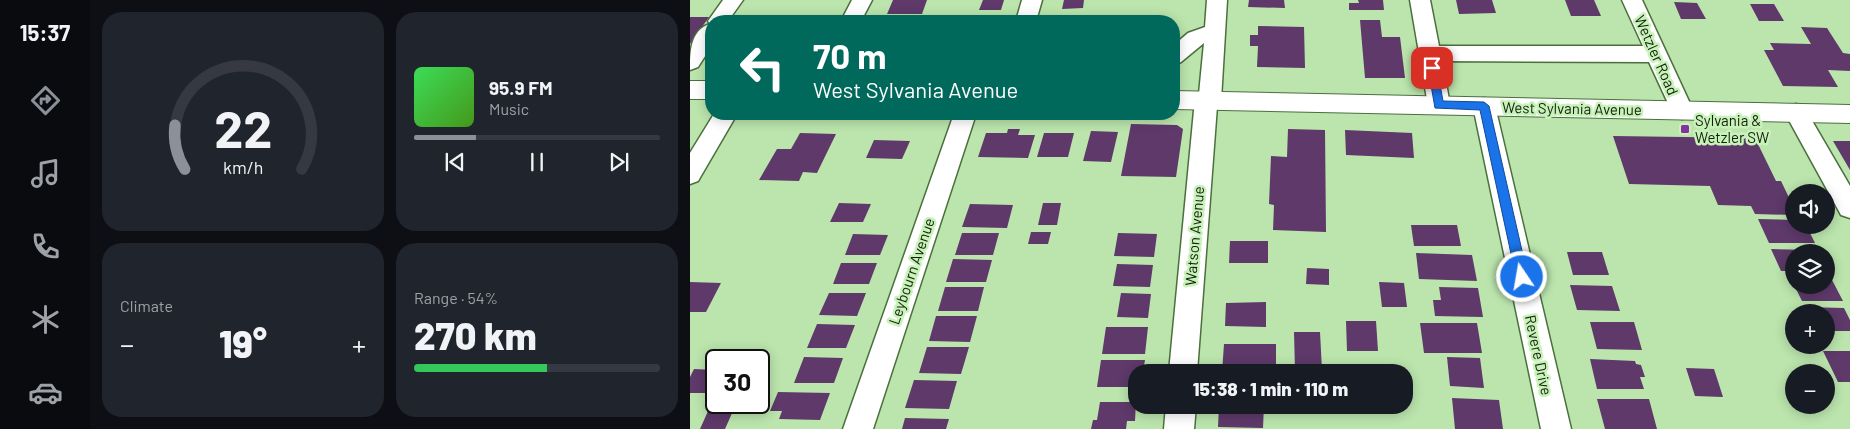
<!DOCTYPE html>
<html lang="en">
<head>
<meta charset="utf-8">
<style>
	body { margin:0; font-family:Barlow,sans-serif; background:#20242c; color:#f1f3f6; height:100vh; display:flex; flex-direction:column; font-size:19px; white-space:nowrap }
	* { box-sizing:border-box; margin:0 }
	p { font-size:16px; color:#9ea1a6 }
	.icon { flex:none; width:28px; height:28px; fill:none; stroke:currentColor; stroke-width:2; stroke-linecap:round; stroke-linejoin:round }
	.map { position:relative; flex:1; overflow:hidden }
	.panel { display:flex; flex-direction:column; gap:12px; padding:12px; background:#0d0f14; width:600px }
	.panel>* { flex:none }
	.guide { position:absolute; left:15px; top:15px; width:475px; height:105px; border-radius:20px; box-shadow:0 2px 12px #0003; background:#00695c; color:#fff; overflow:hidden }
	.buttons { position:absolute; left:1095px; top:184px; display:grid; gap:10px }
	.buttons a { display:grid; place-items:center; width:50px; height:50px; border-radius:50%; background:#171b24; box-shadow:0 2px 12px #0003; font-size:25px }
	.speed { position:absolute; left:15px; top:349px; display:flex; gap:10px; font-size:25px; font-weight:700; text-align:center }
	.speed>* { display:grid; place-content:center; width:65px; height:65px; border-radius:50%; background:#171b24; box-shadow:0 2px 12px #0003; line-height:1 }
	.speed .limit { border:2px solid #111; border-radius:8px; background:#fff; color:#111 }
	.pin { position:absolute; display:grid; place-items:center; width:42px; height:42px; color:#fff; margin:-21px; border-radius:10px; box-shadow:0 2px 8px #0006 }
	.me { position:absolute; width:55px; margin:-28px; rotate:348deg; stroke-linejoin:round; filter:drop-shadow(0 0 4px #0008) }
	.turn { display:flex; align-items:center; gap:18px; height:105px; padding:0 25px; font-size:22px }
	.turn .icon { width:65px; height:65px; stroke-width:2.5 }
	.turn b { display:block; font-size:35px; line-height:42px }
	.big { font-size:38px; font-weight:800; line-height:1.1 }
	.panel .card { flex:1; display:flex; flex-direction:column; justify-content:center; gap:8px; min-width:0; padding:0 18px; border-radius:20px; background:#20242c }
	.panel .dial { align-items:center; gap:0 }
	.dial svg { height:130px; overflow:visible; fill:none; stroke:#363941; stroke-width:7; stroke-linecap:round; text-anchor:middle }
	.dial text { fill:#f1f3f6; stroke:none }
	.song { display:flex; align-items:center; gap:15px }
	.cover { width:60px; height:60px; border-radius:8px; background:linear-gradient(135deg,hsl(130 70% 55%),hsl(100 70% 35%)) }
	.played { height:5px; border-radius:2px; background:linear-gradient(90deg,#8c9099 25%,#363941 25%) }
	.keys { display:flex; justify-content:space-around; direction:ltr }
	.heat { display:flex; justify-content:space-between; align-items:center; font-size:28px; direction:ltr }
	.charge { height:8px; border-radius:4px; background:linear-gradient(90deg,#34c759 54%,#363941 0) }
	.panel .tiles { flex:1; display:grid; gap:12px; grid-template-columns:repeat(2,1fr) }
	.trip { position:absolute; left:438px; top:364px; width:285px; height:50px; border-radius:20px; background:#171b24; box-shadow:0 2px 12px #0003; font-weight:800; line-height:50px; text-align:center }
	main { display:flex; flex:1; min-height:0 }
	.tabs { display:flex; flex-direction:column; width:90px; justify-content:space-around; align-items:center; background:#090b0e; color:#9ea1a6 }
	.tabs .icon { width:35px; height:35px }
	.tabs .selected { color:#8c9099 }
	.tabs b { font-size:22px; color:#f1f3f6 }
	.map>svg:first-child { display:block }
</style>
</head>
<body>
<main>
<nav class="tabs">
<b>15:37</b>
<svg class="icon selected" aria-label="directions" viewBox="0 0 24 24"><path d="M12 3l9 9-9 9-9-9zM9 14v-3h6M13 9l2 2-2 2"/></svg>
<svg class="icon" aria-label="music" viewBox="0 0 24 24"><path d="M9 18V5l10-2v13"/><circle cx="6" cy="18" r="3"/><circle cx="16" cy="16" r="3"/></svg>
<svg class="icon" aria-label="phone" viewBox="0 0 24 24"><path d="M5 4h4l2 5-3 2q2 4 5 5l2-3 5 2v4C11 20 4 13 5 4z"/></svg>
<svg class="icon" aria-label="climate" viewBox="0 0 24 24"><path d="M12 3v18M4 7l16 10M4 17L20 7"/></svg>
<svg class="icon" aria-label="car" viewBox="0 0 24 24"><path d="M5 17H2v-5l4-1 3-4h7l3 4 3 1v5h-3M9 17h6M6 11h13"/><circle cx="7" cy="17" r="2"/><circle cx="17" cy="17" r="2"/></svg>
</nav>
<section class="panel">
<div class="tiles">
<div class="card dial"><svg viewBox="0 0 100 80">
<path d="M14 69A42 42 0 1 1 86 69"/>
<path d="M14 69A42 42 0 0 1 8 42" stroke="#8c9099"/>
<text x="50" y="56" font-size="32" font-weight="700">22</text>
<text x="50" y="72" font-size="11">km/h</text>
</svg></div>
<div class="card">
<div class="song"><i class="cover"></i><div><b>95.9 FM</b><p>Music</p></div></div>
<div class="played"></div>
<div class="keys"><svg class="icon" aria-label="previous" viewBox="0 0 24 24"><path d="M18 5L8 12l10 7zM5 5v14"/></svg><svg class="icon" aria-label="pause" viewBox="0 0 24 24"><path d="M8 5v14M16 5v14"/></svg><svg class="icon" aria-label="next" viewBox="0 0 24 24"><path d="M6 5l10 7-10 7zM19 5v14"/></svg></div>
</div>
<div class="card"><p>Climate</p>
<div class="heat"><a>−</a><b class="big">19°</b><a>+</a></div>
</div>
<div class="card"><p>Range · 54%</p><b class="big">270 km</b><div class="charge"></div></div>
</div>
</section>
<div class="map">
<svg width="1160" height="429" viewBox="0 0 1160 429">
	<rect width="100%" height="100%" fill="#bbe5ad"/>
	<path fill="#5e396a" d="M203 0H237L232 14H197Z
		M293 0H314L311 10H289Z
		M374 0H394L393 8 372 9Z
		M559 0H594L595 8 558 7Z
		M668 0H693L694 10H659V3H669Z
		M766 0H802L806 13 769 14Z
		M875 0H904L911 16H881Z
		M984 2 1007 3 1016 19H991Z
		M1060 4H1084L1094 21H1069Z
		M451 15H465L464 21H419L420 17H451Z
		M283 16H303L301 21H281Z
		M0 17H19L0 44Z
		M34 17H59L57 21H32Z
		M670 20H690L692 37H710L715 78H675Z
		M568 26 614 27 615 68 567 67 568 46H560V35H568Z
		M1111 27 1137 28 1153 53 1160 54V71L1138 70 1148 87 1093 86 1074 50H1084L1080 43 1121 44Z
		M441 124 487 125 493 129 486 177 431 176Z
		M318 129H330L328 135H345L338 158 288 157 296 133H317Z
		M598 129 635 130 636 232 583 230 584 205 579 204 581 156 597 157Z
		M655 130 722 133 724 158 656 155Z
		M401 131 428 132 421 162 393 161Z
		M110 133 146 134 127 173 113 172 109 181 69 180 87 149H101Z
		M354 133H384L378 157H347Z
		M923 136 1065 138 1086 181H1091L1104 208V215L1065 214 1061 206 1028 205 1020 186 939 184Z
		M184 140 220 141 212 159 176 158Z
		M1143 141H1160V170Z
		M149 203 181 204 173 222H140Z
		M353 203H371L367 225H348Z
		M280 204 323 205 317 228 272 227Z
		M1068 219 1104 220V225H1116L1125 243H1079Z
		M721 225H767L771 246H724Z
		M341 232H361L358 244H338Z
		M272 233H309L303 255H265Z
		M428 233 467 234 464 257 424 256Z
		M163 234 198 235 190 255H155Z
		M540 241H578V263H539Z
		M1081 249 1124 250 1125 252H1104V271H1091Z
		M877 252H912L919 275H883Z
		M726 253 782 255 787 281 729 279Z
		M263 259 302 260 296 282H256Z
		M151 263H187L179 284H143Z
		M427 264 463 265 460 287 423 286Z
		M617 268 639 269V285L616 284Z
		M1136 278H1141L1153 301H1112L1104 285H1136Z
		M0 282 31 283 16 312H0Z
		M689 282 714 283 717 307H692Z
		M880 285 922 286 930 311 887 310Z
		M255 287H294L288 311H248Z
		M749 287 788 288 793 317 745 316 743 300H751Z
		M139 293H176L167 316 129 315Z
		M431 293 461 294 458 318 427 317Z
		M576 302V327L535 326 536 303Z
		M1114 307 1154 308 1160 320V331H1136V312H1117Z
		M246 316H287L280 342 239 341Z
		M656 321H686L688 351H657Z
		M900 322H944L952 350 907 349Z
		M730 323H787L792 353H734Z
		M127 324 165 325 156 348H117Z
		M416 327H458L455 354H412Z
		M604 332H630L632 370 605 371Z
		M534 344H586V372H532Z
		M237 347H279L271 374 229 373Z
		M1133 351H1160V382H1148Z
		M114 357 153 358 144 383H104Z
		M757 357 790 358 794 388 760 386Z
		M900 359 945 361 946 364 951 365 955 377H950L954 389H907Z
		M411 360H455L453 372H446V387H407Z
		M996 368 1024 369 1033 397 1005 396Z
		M4 369 26 370V379L19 393H0V377Z
		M224 380 267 381 259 409 215 408Z
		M88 392 140 393 130 420 89 419 92 411H80Z
		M762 398 809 400 813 429H765Z
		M907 399H959L967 429H915Z
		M23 400H26V402H47L35 429H10Z
		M410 402H446L445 421H437L436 429H401L403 420H407Z
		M529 405H574L573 428 528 427Z
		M215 418 259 419 256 429H212Z"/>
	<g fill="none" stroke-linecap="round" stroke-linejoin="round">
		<g stroke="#4b6f3d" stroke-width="3">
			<path id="minor" d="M33 0H53L38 21H21V47L8 67 0 70C0 53 0 30 20 24L18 21Z
				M162 0H182L171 21H151Z
				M332 0H352L346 21H326Z
				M517 0H537L531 100 527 106 507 372H479L505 100 509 94 514 43 491 62 484 65V45L498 33 515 27Z
				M720 0H740L749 46H953L932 0H952L1003 110 1000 116 992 119 984 116 959 62 752 61 760 105 757 111 749 113 741 111 738 105Z
				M794 98 802 100 805 106 881 429H851L783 106 786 100Z
				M1106 104 1114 107 1160 186V218L1151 215 1095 113 1098 107Z
				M24 114H47L8 181 0 184V153Z
				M264 114H286L183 429H153Z
				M476 405H506L504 429H474Z"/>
		</g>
		<g stroke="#4b6f3d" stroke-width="2">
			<path id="major" d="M0 81H21V99H0Z
				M484 91 1160 105V123L484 109Z"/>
		</g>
		<use href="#minor" fill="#fff" fill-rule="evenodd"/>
		<use href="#major" fill="#fff" fill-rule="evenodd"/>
	</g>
	<path fill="#1a73e8" stroke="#114b97" d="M742 64 747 68 753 101 794 102 799 106 838 277 836 281 832 282 828 281 826 277 790 110 745 108 738 68Z"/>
	<rect fill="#86319f" stroke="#c8f2b9" stroke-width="2" x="990" y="124" width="10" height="10" rx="2.5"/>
	<g text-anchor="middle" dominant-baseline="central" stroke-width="5" stroke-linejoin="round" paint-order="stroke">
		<g font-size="15" fill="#11200b" stroke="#c8f2b9">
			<text transform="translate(967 55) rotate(66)">Wetzler Road</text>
			<text transform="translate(882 108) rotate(1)">West Sylvania Avenue</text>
			<text transform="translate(504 236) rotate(-85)">Watson Avenue</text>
			<text transform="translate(221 271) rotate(-71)">Leybourn Avenue</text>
			<text transform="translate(849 355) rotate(78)">Revere Drive</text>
		</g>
		<g font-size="15" fill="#11200b" stroke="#c8f2b9" text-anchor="start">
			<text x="1005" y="120">Sylvania &amp;<tspan x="1005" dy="17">Wetzler SW</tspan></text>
		</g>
	</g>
</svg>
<div class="buttons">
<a><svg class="icon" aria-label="sound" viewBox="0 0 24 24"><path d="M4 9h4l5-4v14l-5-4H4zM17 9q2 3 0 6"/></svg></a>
<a><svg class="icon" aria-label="layers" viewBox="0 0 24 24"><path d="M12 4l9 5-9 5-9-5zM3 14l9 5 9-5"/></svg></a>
<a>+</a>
<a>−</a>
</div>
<div class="speed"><div class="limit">30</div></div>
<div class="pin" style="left:742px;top:68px;background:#d93025"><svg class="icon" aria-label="arrive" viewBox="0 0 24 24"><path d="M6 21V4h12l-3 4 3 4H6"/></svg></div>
<svg class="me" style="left:832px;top:277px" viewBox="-20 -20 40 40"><circle r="17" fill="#1a73e8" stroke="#fff" stroke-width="3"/><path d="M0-11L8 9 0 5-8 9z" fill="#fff"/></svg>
<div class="trip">15:38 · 1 min · 110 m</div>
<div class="guide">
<div class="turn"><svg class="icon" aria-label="left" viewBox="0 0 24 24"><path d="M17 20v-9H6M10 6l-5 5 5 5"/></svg><div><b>70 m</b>West Sylvania Avenue</div></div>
</div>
</div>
</main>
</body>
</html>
